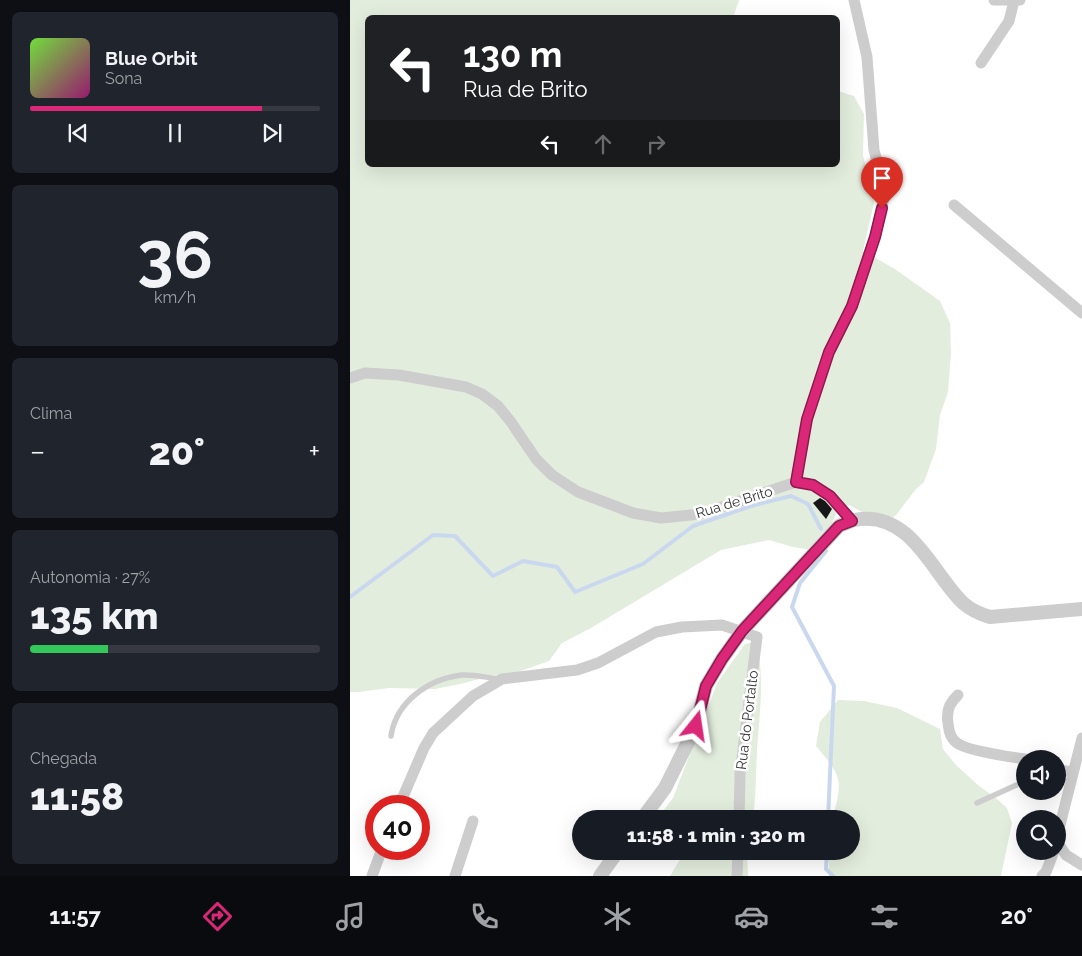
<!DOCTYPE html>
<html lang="pt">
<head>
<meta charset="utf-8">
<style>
	body { margin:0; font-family:Raleway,sans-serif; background:#20242c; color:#f1f3f6; height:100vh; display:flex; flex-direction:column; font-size:19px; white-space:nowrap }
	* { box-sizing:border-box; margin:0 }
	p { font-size:16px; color:#9ea1a6 }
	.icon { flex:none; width:28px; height:28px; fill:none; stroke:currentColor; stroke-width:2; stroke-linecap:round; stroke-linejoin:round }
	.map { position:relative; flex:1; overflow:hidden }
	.details { display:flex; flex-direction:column; gap:12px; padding:12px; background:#0d0f14; width:350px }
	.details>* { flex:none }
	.guide { position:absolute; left:15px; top:15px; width:475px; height:152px; border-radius:8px; box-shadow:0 5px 20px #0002; background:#202124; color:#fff; overflow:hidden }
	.buttons { position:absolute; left:666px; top:750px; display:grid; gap:10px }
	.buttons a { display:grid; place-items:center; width:50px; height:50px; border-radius:50%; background:#171b24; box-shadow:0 5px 20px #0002; font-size:25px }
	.speed { position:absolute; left:15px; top:795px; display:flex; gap:10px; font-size:25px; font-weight:700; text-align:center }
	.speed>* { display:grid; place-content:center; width:65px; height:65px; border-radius:50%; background:#171b24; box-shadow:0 5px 20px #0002; line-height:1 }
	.speed .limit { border:8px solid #d22; background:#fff; color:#111 }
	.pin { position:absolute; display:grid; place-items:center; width:42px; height:42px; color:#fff; margin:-51px -21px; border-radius:50% 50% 50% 0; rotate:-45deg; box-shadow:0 0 5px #0007 }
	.pin .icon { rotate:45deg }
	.me { position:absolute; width:55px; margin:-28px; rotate:15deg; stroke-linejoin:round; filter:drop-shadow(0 0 4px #0008) }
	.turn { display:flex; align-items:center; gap:18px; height:105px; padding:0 15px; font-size:22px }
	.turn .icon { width:65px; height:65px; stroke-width:2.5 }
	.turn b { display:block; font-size:35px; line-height:42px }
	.lanes { display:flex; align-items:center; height:48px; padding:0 15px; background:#0003; justify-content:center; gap:25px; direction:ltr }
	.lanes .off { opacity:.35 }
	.big { font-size:38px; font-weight:800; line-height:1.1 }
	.details .card { flex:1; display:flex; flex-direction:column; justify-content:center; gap:8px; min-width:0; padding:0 18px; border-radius:8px; background:#20242c }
	.details .dial { align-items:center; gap:0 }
	.dial b { font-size:65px; line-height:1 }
	.song { display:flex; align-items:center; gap:15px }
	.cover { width:60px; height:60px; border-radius:8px; background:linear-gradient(135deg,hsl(100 70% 55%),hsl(320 70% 35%)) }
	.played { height:5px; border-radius:2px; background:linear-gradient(90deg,#db2777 80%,#363941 80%) }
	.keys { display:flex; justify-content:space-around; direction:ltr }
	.heat { display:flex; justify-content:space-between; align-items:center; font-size:28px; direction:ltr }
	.charge { height:8px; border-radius:4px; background:linear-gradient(90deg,#34c759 27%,#363941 0) }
	.trip { position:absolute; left:222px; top:810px; width:288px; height:50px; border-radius:25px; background:#171b24; box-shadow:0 5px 20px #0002; font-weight:800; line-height:50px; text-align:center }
	.tab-bar { display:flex; height:80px; justify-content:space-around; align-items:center; background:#090b0e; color:#9ea1a6 }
	.tab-bar .icon { width:35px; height:35px }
	.tab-bar .active { color:#db2777 }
	.tab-bar b { font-size:22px; color:#f1f3f6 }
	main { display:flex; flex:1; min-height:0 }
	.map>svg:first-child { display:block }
</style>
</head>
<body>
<main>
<section class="details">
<div class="card">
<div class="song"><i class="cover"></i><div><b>Blue Orbit</b><p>Sona</p></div></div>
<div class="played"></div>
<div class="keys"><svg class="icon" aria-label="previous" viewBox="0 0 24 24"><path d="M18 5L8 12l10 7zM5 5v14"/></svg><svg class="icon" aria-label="pause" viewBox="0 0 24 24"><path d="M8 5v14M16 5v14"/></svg><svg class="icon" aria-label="next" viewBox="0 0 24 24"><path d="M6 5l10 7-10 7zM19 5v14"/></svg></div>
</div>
<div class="card dial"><b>36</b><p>km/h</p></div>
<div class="card"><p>Clima</p>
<div class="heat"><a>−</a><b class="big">20°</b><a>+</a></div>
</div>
<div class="card"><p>Autonomia · 27%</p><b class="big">135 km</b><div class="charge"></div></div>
<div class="card"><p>Chegada</p><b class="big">11:58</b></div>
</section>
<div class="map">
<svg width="732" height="876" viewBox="0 0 732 876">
	<rect width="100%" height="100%" fill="#fff"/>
	<path fill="#e3eddd" d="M0 0H389L383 18H18V165H488V91L504 96 514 114 513 155 524 203 513 251 545 269 590 301 600 323 601 353 598 392 590 415 586 449 574 482 566 489 546 515 534 524 499 505 487 511 475 541 461 550 443 547 419 540 371 550 241 628 212 643 199 661 165 673 141 676 110 684 85 689 39 688 9 692H0Z
		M405 642C416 669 409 720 407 750 406 773 406 796 403 819H307L323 798 367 683 395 644Z
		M488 700 514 701 547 708 590 729 593 749 606 765 629 786 646 798 657 808 662 823 651 876H479V851H501V819H482C485 809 491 790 488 779 485 767 474 756 466 746L470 722Z
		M335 851H397L398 876H320Z"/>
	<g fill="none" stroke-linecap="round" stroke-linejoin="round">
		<path stroke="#c9d8ee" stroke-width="4" d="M476 551 450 583 442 607 484 686 478 819
			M0 597 83 535 105 536 143 576 173 561 207 567 225 592 293 564 343 526 401 506 441 496 458 504 471 529
			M477 851 476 869 483 876"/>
	</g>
	<path fill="#171717" d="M470 498 475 501 482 509 476 519 463 503Z"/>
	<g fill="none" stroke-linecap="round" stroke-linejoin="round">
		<path stroke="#cdcdcd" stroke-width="5.5" d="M41 736C46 702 78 679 112 675 124 674 138 678 150 679
			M627 803 675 781"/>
		<path stroke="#cdcdcd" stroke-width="11" d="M644 0H670
			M631 63 659 21 664 1
			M604 205 732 313
			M0 378 15 373 49 375 116 387 132 394 148 406 161 422 186 459 202 475 228 492 283 513 311 518 351 514 446 482 463 485 480 495 502 521
			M446 482 457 419 479 352 502 306 525 237 535 193 524 150 517 57 504 0
			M608 695C600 702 596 712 598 723 599 731 600 738 607 743 617 751 661 757 675 759
			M708 770 723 772
			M49 806 74 748 83 733 123 696 152 679 227 670 248 663 306 632 332 627 372 625 407 637 390 774 389 819
			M708 842 709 829 732 738
			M708 843 716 855 732 865
			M22 876 32 849
			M105 876 123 821
			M387 876 388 851
			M692 876 696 872 704 851"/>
		<path stroke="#cdcdcd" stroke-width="14" d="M292 819 315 788 346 726 356 686 372 659 392 631 489 526C496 523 504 519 511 519 562 514 583 574 613 603 621 610 630 614 640 617L732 609
			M250 876 268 851"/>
	</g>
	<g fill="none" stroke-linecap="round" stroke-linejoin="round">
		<g stroke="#8e194d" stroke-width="12">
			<path id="route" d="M346 726 356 686 372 659 392 631 489 526 502 521 480 496 463 485 446 482 457 419 479 352 502 306 525 237 532 208"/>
		</g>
		<use href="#route" stroke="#db2777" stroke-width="9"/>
	</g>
	<g text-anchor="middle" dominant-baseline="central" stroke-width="5" stroke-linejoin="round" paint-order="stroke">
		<g font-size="14" fill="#303030" stroke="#fff">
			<text transform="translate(384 502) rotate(-17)">Rua de Brito</text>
			<text transform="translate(397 720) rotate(-83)">Rua do Portalto</text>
		</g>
	</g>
</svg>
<div class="buttons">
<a><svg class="icon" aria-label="sound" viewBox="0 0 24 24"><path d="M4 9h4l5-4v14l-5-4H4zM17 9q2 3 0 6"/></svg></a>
<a><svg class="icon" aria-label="search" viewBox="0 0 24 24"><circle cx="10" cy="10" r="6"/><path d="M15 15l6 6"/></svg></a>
</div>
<div class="speed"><div class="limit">40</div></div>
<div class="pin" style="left:532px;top:208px;background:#d93025"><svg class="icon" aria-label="arrive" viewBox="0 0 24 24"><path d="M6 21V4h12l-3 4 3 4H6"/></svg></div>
<svg class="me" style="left:346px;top:726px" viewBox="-20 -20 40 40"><path d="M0-17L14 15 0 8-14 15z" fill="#db2777" stroke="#fff" stroke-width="4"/></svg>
<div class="trip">11:58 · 1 min · 320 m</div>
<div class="guide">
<div class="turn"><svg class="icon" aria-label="left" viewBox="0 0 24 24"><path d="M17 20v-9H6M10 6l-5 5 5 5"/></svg><div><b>130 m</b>Rua de Brito</div></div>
<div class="lanes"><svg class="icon" aria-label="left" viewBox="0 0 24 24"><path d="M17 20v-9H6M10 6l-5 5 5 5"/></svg><svg class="icon off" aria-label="ahead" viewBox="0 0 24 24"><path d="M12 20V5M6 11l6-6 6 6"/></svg><svg class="icon off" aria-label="right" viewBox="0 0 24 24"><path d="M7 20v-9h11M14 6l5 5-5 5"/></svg></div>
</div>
</div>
</main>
<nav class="tab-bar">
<b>11:57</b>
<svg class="icon active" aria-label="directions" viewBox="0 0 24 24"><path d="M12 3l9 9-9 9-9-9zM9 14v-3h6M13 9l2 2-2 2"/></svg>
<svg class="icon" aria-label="music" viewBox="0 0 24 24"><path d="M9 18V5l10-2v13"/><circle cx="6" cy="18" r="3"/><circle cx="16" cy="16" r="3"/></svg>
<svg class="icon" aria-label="phone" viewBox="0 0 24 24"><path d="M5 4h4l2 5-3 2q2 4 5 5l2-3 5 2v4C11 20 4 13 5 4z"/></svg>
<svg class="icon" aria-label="climate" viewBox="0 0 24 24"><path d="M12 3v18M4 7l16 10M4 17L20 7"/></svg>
<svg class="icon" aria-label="car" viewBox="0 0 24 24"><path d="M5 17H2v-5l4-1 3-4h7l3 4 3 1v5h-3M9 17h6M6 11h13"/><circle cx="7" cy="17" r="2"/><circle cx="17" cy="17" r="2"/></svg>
<svg class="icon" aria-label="filters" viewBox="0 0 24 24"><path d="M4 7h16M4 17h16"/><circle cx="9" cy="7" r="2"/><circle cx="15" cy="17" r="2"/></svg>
<b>20°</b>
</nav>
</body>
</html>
